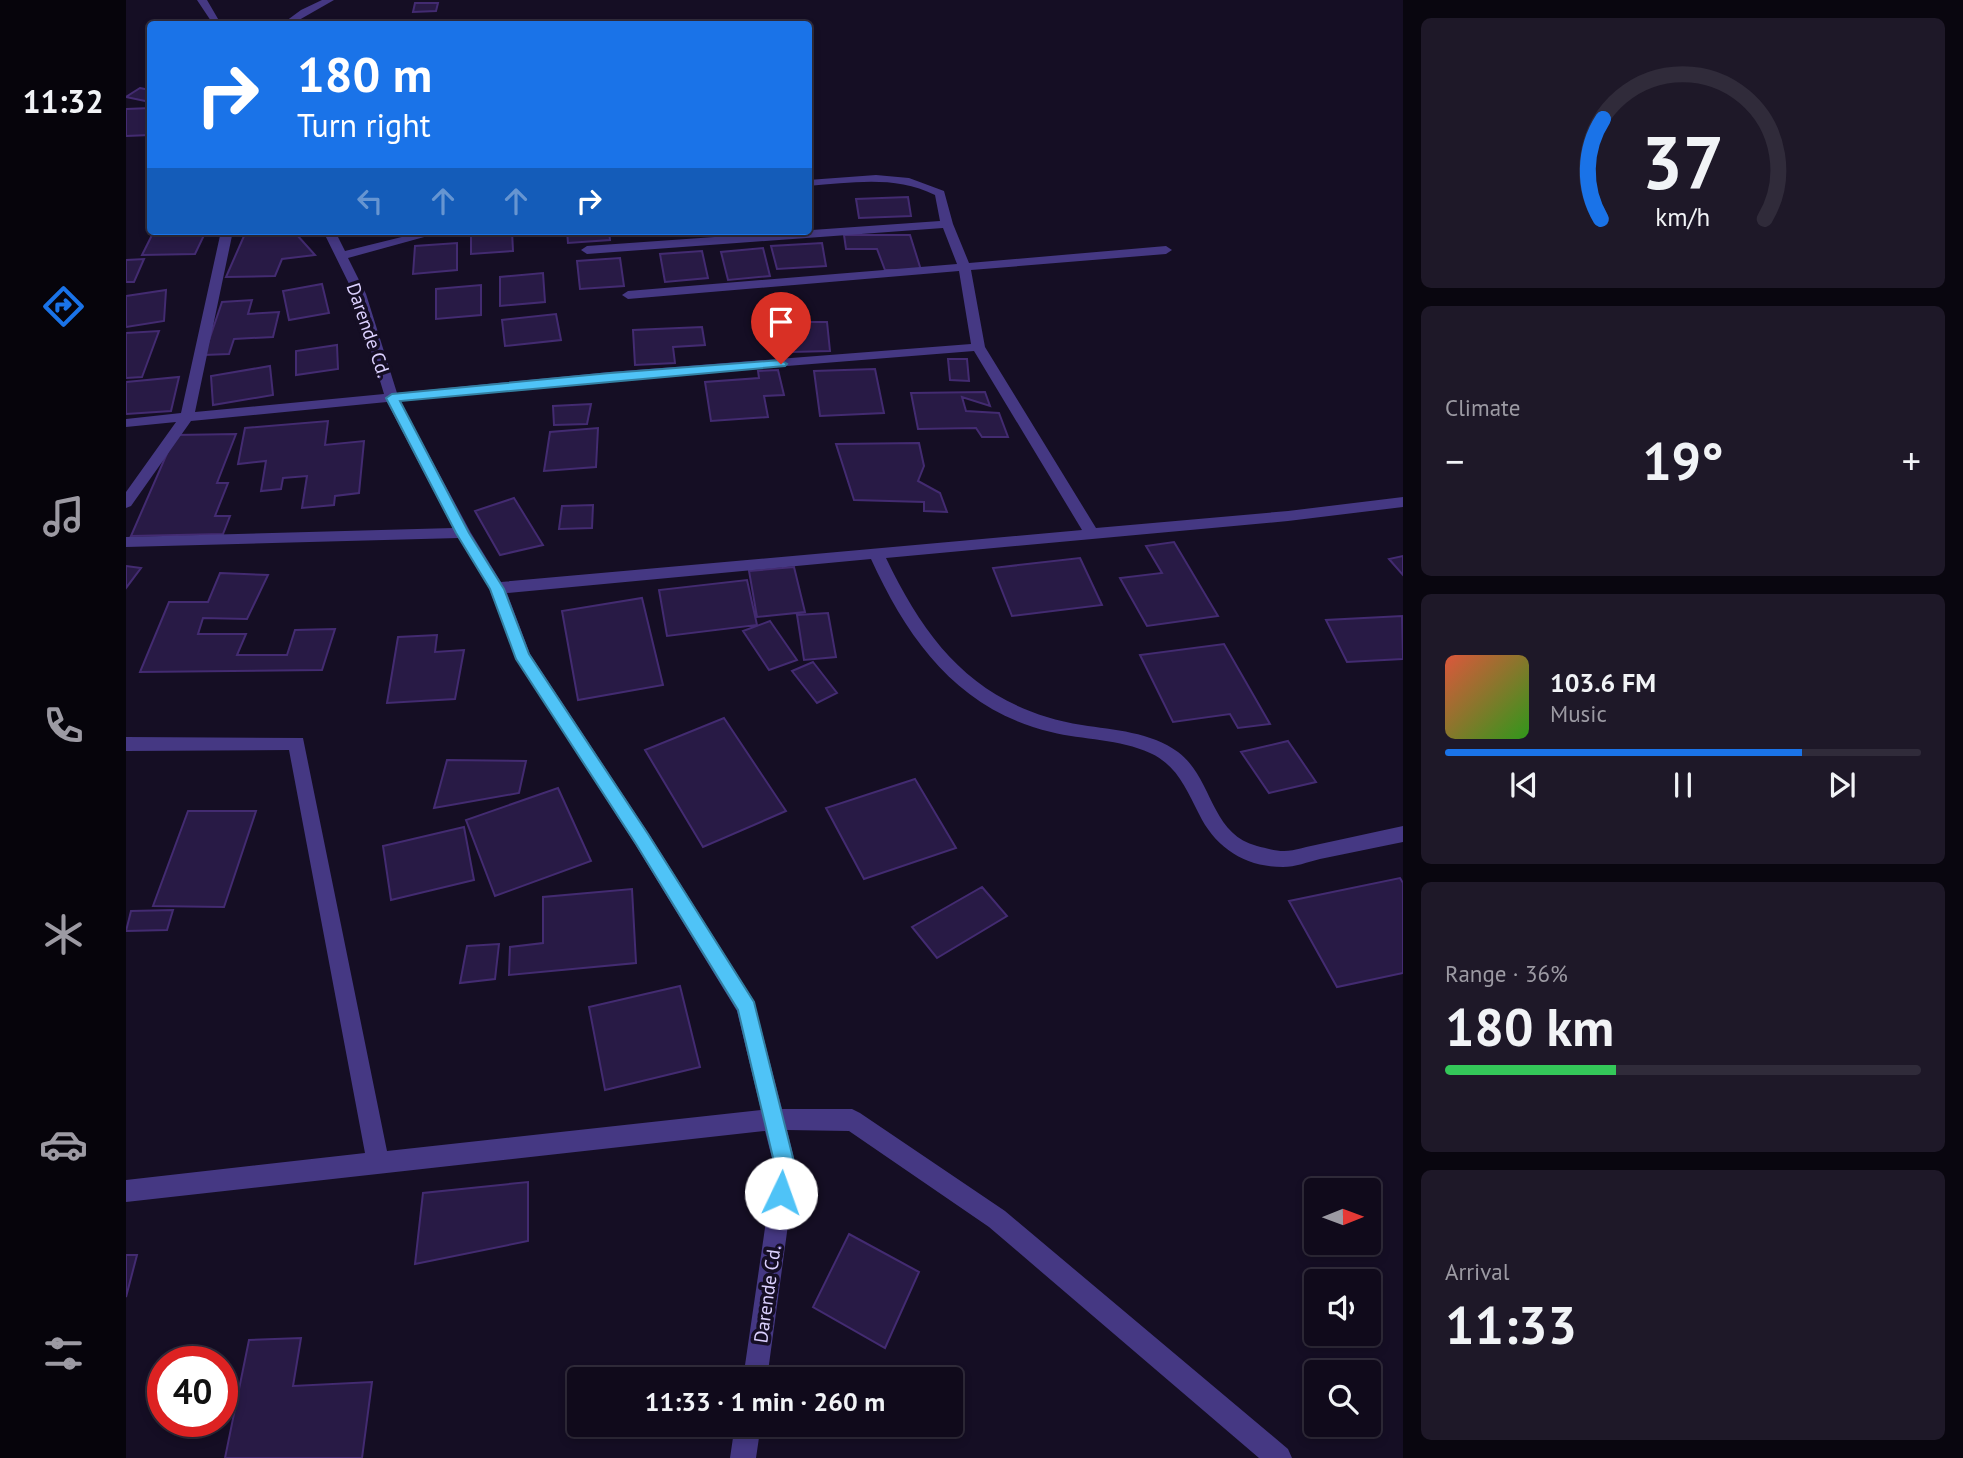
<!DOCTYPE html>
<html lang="en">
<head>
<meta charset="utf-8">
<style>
	body { margin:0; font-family:"PT Sans",sans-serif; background:#1e1828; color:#f1f3f6; height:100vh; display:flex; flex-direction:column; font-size:26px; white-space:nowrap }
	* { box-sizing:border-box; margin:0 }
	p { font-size:23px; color:#9c9aa3 }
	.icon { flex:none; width:38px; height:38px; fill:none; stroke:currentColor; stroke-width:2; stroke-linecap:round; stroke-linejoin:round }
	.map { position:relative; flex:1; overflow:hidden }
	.panel { display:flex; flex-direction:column; gap:18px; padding:18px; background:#09060f; width:560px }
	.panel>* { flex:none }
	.banner { position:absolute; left:21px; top:21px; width:665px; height:214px; border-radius:7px; box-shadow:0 4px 10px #0003,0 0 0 2px #302b3a; background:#1a73e8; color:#fff; overflow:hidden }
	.needle { width:46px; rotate:89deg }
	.tools { position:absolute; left:1178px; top:1178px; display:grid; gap:14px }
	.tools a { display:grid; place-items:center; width:77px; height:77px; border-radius:7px; background:#100a1b; box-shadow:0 4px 10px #0003,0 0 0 2px #302b3a; font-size:35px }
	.speed { position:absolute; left:21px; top:1346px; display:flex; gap:14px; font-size:35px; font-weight:700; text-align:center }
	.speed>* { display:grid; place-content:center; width:91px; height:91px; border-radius:50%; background:#100a1b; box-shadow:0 4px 10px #0003,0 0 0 2px #302b3a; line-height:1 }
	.speed .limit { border:10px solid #d22; background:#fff; color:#111 }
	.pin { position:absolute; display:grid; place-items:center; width:60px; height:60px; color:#fff; margin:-72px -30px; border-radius:50% 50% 50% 0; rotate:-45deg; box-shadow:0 0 7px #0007 }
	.pin .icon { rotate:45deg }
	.me { position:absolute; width:77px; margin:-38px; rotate:3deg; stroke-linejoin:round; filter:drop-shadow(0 0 5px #0008) }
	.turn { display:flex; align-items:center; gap:24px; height:147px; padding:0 35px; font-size:32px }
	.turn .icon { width:91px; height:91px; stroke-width:2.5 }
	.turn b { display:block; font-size:49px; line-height:60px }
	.lanes { display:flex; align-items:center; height:66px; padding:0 35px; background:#0003; justify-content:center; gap:35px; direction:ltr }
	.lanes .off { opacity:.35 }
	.big { font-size:52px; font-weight:700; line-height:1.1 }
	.panel .card { flex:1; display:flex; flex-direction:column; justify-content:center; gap:10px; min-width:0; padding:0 24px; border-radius:10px; background:#1e1828 }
	.panel .dial { align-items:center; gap:0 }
	.dial svg { height:182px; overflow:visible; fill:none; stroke:#302b3a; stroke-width:7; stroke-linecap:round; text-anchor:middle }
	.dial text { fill:#f1f3f6; stroke:none }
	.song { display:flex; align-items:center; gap:21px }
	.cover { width:84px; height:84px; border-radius:10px; background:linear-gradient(135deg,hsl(10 70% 55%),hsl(110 70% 35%)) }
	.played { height:7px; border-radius:4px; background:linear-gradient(90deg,#1a73e8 75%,#302b3a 75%) }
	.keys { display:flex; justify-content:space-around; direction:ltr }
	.heat { display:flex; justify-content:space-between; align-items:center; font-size:38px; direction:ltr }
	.charge { height:10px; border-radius:5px; background:linear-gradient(90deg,#34c759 36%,#302b3a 0) }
	.trip { position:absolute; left:441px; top:1367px; width:396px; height:70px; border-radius:7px; background:#100a1b; box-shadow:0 4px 10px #0003,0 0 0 2px #302b3a; font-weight:700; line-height:70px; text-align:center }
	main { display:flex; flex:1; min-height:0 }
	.tab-bar { display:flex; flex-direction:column; width:126px; justify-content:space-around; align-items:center; background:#06040b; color:#9c9aa3 }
	.tab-bar .icon { width:49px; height:49px }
	.tab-bar .current { color:#1a73e8 }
	.tab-bar b { font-size:32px; color:#f1f3f6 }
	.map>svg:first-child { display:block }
</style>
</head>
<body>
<main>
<nav class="tab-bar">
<b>11:32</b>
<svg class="icon current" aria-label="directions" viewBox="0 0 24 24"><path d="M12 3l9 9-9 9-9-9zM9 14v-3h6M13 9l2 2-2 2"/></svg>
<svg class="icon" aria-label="music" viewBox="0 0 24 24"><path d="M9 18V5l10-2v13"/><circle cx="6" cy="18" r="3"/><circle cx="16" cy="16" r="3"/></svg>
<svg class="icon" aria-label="phone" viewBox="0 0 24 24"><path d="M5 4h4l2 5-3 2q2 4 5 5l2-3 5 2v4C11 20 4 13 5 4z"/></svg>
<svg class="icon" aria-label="climate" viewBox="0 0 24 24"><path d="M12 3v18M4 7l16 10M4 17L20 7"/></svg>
<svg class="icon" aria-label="car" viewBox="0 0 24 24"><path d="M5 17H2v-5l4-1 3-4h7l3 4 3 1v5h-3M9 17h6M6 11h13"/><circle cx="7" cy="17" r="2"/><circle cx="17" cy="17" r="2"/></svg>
<svg class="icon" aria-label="filters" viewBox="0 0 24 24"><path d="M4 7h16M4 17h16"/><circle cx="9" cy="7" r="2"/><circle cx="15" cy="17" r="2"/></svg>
</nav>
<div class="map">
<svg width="1277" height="1458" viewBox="0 0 1277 1458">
	<rect width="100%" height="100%" fill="#150e24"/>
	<path fill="#281a45" stroke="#432b71" stroke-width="2" d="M289 3H312L310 11 287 12Z
		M14 88 24 90V102L0 97Z
		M24 108V135L0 136V109Z
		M782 197 785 216 733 218 730 199Z
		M28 231H80L69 254 16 255Z
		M345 231H386L387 251 345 254Z
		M441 231H483L484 240 442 243Z
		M510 231H552V233L511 236Z
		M565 231H607V232L566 236Z
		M171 235 189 255 156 259 149 276 100 277 118 236Z
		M718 235H784L795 270H759L751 249H720Z
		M331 243V270L287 274 289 246Z
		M696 243 700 266 651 269 645 246Z
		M637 248 644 276 602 280 595 252Z
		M576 251 582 278 539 282 534 254Z
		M494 258 498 286 454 289 451 261Z
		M18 259 8 282H0V260Z
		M417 273 419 302 374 306V277Z
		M196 284 203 313 163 320 157 291Z
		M355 285V315L310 319V289Z
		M40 290 38 321 0 327V296Z
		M126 300 122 314 153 312 147 337 108 339 103 354 78 355 96 302Z
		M430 314 435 340 379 346 376 320Z
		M662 322H701L704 351 665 352Z
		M576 327 579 345 547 347 549 363 509 365 507 330Z
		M33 331 16 377 0 378V333Z
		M211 345 212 369 170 375V351Z
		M822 359H841L843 381 824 380Z
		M144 366 147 395 87 405 85 376Z
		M749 369 758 413 694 416 688 371Z
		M652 370 658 395 638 396 642 417 585 421 579 382 633 378 632 371Z
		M53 377 45 411 0 414V382Z
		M859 392 864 406 836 397 840 411 873 413 882 437H856L850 428 792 429 785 393Z
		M465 404 461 424 428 425 427 406Z
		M202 421 199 445 238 441 233 493 209 496 208 505 176 508 181 476 157 478 155 489 135 491 140 461 112 464 119 428Z
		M472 428 470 467 418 471 424 432Z
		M110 434 91 483H102L89 516H104L97 534 5 536 49 435Z
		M793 443 798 466 792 481 814 493 821 512 798 511V502L728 500 710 444Z
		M388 498 417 545 374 555 349 511Z
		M467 505 466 528 433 529 436 506Z
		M1048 542 1092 616 1021 626 994 578 1036 573 1020 546Z
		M1277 556V575L1263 559Z
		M954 558 976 605 886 616 867 568Z
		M0 566 15 568 0 588Z
		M668 567 679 612 631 617 623 571Z
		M94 573 142 575 121 619 77 618 72 634H120L111 655H161L169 630 209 629 196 670 14 672 43 602H82Z
		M621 580 631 625 541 636 533 590Z
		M516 598 537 685 452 700 436 611Z
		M702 613 710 657 678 660 671 615Z
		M1276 616 1277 659 1221 662 1200 620Z
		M644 621 671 660 643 670 617 631Z
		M311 635 309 652 338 650 329 699 261 703 272 637Z
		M1098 644 1144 724 1112 728 1104 714 1047 722 1014 655Z
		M687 662 711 693 691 703 666 671Z
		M598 718 660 811 577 847 519 750Z
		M1162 741 1190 782 1143 793 1115 752Z
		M321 760 400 761 393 793 308 808Z
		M789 779 830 848 738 879 700 808Z
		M432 788 465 861 369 896 340 820Z
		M62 811H130L98 907 27 906Z
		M338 827 348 880 265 900 257 846Z
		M1274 878 1277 883V973L1211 987 1163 901Z
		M856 887 881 916 811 958 786 927Z
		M506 889 510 963 383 975 384 947 417 943V897Z
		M47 910 41 930 0 931 5 911Z
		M373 944 369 979 334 983 341 946Z
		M554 986 574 1067 479 1090 463 1007Z
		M402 1182V1241L289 1264 297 1193Z
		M723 1234 793 1272 759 1348 687 1307Z
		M0 1255H11L0 1297Z
		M175 1338 167 1386 246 1382 236 1458H99L123 1340Z"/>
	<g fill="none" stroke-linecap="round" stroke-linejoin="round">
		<path fill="#453883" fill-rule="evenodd" d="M71 0H81L95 24H87Z
			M196 0H208L166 24H156L175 10Z
			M750 175 783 178 818 191 827 224 843 263 1040 246 1046 250 1040 254 845 270 859 347 970 528 1162 511 1277 497V507L1162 521 760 558C803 648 854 708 956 725 988 730 1025 732 1052 752 1087 778 1084 834 1131 846 1139 848 1149 851 1158 851 1169 851 1182 846 1194 844 1222 838 1249 832 1277 826V842C1249 848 1222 853 1194 859 1182 862 1169 867 1157 867 1118 867 1089 847 1073 814 1060 789 1051 765 1024 753 994 739 957 740 925 732 833 710 783 642 745 559L381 593 404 654 523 834 628 1001 656 1109H726L734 1113 879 1211 1162 1449 1166 1458H1133L863 1227 723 1131 661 1130 670 1166 641 1379H617L648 1166 639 1131 0 1202V1180L239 1153 163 750 0 751V737L177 738 261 1151 635 1110 611 1011 509 844 390 659 363 588 333 538 0 547V537L327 528 261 402 65 421 5 506 0 508V492L50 422 0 427V419L55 413 95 231H107L69 412 258 394 228 294 197 231H209L219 251 300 231H320L222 258 240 294 271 393 484 372 845 344 833 271 502 299 496 295 502 291 831 264 817 228 461 254 455 250 461 246 814 221 809 195C768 175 726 183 682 186V180ZM848 351 956 530 375 582 345 533 274 401 484 380Z
			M609 1424H635L630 1458H604Z"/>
	</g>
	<path fill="#4fc3f7" stroke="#337fa1" stroke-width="2" d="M655 360 661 364 659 366 274 401 343 533 378 589 403 654 522 834 628 1002 669 1166 663 1200 655 1203 648 1200 645 1193 649 1166 612 1010 510 844 390 659 364 589 330 533 260 398 266 394 484 373Z"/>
	<g text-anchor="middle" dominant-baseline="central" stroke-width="7" stroke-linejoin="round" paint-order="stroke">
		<g font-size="19" fill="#dcd1ff" stroke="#150e24">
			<text transform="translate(243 330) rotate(71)">Darende Cd.</text>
			<text transform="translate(641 1294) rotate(-82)">Darende Cd.</text>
		</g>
	</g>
</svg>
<div class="tools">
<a><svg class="needle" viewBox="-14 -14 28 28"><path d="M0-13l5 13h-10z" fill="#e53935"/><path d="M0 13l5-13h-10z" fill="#9c9aa3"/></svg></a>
<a><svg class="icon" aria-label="sound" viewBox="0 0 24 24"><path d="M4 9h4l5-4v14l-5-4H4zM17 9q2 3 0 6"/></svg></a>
<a><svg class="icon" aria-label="search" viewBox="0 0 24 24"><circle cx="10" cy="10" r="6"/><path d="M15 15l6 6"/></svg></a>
</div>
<div class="speed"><div class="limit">40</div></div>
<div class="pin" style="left:655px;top:364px;background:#d93025"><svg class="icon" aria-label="arrive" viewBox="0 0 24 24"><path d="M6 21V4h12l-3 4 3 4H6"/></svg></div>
<svg class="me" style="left:655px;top:1193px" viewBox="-20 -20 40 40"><circle r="19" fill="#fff"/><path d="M0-13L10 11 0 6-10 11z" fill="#4fc3f7"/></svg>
<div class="trip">11:33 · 1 min · 260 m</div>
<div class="banner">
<div class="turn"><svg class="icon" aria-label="right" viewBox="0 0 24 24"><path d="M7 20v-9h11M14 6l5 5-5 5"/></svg><div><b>180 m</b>Turn right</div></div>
<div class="lanes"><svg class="icon off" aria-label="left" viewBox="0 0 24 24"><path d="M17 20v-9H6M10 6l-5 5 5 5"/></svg><svg class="icon off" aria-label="ahead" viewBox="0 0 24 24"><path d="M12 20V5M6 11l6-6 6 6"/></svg><svg class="icon off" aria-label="ahead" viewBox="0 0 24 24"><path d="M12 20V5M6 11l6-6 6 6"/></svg><svg class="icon" aria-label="right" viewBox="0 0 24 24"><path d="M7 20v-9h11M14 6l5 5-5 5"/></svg></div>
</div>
</div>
<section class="panel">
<div class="card dial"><svg viewBox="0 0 100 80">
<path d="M14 69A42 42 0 1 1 86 69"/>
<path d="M14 69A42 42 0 0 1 15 25" stroke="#1a73e8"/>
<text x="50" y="56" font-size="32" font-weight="700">37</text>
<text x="50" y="72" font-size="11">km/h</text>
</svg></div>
<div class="card"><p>Climate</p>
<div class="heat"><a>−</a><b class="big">19°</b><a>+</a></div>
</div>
<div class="card">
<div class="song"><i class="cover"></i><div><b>103.6 FM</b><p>Music</p></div></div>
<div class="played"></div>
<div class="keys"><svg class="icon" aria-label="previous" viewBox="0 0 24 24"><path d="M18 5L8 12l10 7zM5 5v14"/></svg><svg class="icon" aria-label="pause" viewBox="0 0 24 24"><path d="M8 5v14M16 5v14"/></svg><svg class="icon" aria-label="next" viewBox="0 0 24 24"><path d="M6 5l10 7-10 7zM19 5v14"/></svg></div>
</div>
<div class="card"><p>Range · 36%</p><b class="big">180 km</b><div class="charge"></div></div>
<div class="card"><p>Arrival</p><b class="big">11:33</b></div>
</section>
</main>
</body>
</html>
